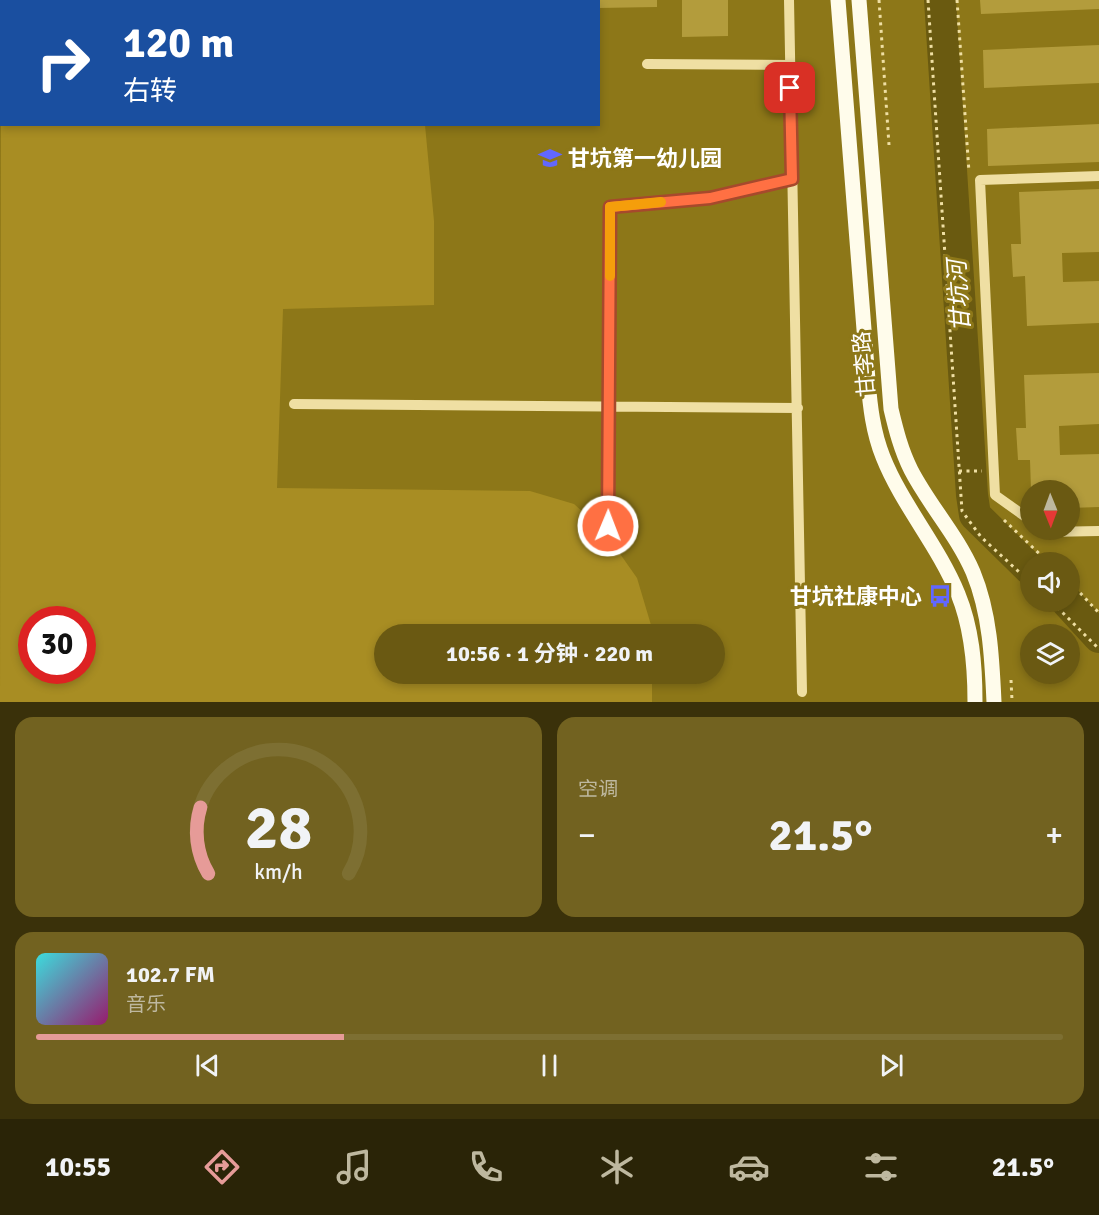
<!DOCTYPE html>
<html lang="zh">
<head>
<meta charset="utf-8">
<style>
	body { margin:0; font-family:Signika,"Noto Sans SC",sans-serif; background:#726220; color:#f1f3f6; height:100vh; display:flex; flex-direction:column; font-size:22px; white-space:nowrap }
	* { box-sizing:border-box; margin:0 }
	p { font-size:20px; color:#beb89f }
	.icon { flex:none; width:33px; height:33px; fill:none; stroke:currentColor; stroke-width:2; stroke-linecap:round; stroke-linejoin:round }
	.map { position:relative; height:702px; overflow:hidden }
	.panel { display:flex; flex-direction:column; gap:15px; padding:15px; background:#3a310a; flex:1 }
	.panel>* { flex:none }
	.hud { position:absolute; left:0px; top:0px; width:600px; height:126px; box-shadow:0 3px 9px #0003; background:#1a4fa0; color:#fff; overflow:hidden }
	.needle { width:39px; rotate:179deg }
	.buttons { position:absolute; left:1020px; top:480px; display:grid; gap:12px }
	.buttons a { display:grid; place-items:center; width:60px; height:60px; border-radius:50%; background:#6a5912; box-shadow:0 3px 9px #0003; font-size:30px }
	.speed { position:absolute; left:18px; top:606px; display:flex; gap:12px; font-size:30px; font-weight:700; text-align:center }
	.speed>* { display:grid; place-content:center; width:78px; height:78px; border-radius:50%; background:#6a5912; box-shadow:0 3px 9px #0003; line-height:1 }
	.speed .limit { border:9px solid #d22; background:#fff; color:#111 }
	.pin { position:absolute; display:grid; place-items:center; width:51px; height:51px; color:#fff; margin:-26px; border-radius:12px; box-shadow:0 3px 9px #0006 }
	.me { position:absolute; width:66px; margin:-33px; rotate:1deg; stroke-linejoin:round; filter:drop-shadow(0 0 4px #0008) }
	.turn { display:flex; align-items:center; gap:21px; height:126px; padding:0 24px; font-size:27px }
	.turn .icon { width:78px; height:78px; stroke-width:2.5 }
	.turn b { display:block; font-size:42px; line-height:51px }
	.big { font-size:45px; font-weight:700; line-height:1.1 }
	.panel .card { flex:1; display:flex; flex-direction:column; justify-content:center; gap:9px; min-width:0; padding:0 21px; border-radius:18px; background:#726220 }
	.panel .dial { align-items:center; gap:0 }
	.dial svg { height:156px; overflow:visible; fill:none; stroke:#7d6f32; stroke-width:7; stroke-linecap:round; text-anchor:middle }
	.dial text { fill:#f1f3f6; stroke:none }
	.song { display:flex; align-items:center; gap:18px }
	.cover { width:72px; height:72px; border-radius:9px; background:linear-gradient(135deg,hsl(180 70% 55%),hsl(320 70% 35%)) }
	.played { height:6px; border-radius:3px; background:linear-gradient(90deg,#e69b98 30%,#7d6f32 30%) }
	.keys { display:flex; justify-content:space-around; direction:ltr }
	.heat { display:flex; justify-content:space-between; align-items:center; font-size:33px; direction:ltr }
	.panel .tiles { flex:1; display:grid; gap:15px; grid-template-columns:1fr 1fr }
	.card:last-child { grid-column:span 2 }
	.trip { position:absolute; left:374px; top:624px; width:351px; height:60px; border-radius:30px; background:#6a5912; box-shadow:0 3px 9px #0003; font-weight:700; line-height:60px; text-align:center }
	.dock { display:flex; height:96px; justify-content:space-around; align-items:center; background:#2a2407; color:#beb89f }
	.dock .icon { width:42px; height:42px }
	.dock .on { color:#e69b98 }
	.dock b { font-size:27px; color:#f1f3f6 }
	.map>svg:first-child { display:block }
</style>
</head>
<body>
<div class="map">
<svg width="1099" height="702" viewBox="0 0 1099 702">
	<rect width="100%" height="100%" fill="#8d7718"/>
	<path fill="#a88d23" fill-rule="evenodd" d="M1 86 2 124 425 125 434 221V305L283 309 277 488 530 491 574 504 604 531 637 578 651 625V634H384V674H652V702H0ZM32 620H82V670H32Z"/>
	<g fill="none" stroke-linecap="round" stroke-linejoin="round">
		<path stroke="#6a5a10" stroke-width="32" d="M940 0 972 495 975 515 1030 569
			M1067 602 1099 637"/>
	</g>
	<path fill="#b39c3c" d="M598 0H657V7L598 8Z
		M682 0H728V36L682 37Z
		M980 0H1099V9L981 14Z
		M1099 45V83L984 88 983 50Z
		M1099 124V162L988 166 987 129Z
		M1099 189V252L1062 253 1063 282 1099 281V323L1027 326 1025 276 1013 277 1011 244H1021L1019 192Z
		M1099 373V424L1059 426 1060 455 1099 454V507L1070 508V490H1031L1030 460H1018L1016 428H1026L1024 375Z"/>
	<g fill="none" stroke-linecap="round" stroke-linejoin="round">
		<path stroke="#efdfa3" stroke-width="3" stroke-dasharray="3 4.5" stroke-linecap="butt" d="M879 0 889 145
			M928 0 962 511 981 537 1030 582
			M957 0 969 172
			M959 471H982
			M1004 520 1048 562
			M1070 582 1099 613
			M1052 602 1099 649
			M1011 680 1012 700"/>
		<path stroke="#efdfa3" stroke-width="10" d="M789 0 802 692
			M647 64 790 65
			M294 404 798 408
			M1030 520 995 495 980 180 1099 176
			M608 526 610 207 710 198 792 179
			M1043 530 1047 532 1099 531"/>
		<path stroke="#fffceb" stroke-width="15" d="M838 0 868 380C870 406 873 432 883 457 902 505 938 545 958 594 972 628 975 665 975 702
			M859 0 891 409C896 430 901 450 911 470 929 505 957 535 973 572 990 613 992 658 994 702"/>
	</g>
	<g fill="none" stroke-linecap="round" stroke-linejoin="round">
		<g stroke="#a6492c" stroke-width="15">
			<path id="route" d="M608 526 610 207 710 198 792 179 790 88"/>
		</g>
		<use href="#route" stroke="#ff7043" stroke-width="10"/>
		<path stroke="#f59e0b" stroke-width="10" d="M610 276V207L661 202"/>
	</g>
	<defs>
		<g id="school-bare" transform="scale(1.8)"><path d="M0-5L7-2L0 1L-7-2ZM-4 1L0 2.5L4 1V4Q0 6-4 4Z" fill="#6167ff" stroke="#8d7718" stroke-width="2.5" paint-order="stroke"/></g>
		<g id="bus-bare" transform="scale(1.8)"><path d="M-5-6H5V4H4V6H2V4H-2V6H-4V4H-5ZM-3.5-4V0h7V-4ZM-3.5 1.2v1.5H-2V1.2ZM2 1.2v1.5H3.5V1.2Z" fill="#6167ff" stroke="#8d7718" stroke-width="2.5" paint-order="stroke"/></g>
	</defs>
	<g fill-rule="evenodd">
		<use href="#school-bare" x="550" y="158"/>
		<use href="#bus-bare" x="940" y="596"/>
	</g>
	<g text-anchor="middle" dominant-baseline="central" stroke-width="6" stroke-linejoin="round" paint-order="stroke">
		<g font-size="22" font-weight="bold" fill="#fff" stroke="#8d7718" text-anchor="start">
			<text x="568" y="158">甘坑第一幼儿园</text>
			<text x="922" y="596" text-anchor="end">甘坑社康中心</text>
		</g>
		<g font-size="22" fill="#fff" stroke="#8d7718">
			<text transform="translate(864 364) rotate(-95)">甘李路</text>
		</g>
		<g font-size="24" font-style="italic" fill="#fff" stroke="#8d7718">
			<text transform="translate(959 296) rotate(-94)">甘坑河</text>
		</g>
	</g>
</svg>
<div class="buttons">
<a><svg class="needle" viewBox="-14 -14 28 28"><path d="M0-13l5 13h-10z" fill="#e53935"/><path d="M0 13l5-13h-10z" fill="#beb89f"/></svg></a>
<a><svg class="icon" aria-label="sound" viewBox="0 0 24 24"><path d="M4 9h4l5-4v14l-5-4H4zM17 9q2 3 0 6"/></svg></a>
<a><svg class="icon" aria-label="layers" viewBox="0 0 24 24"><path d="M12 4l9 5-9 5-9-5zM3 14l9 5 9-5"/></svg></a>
</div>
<div class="speed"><div class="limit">30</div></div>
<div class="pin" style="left:790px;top:88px;background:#d93025"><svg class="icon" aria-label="arrive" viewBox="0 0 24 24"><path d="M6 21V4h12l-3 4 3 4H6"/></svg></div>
<svg class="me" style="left:608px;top:526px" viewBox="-20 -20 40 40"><circle r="17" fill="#ff7043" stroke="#fff" stroke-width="3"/><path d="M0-11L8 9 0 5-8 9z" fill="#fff"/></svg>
<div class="trip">10:56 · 1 分钟 · 220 m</div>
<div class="hud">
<div class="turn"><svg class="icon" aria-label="right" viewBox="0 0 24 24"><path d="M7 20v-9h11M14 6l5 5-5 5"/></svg><div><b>120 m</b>右转</div></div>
</div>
</div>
<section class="panel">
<div class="tiles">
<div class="card dial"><svg viewBox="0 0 100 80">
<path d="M14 69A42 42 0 1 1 86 69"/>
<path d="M14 69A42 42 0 0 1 10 35" stroke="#e69b98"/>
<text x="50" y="56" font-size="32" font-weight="700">28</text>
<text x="50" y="72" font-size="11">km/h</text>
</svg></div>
<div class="card"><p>空调</p>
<div class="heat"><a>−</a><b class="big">21.5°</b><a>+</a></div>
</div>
<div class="card">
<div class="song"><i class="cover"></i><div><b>102.7 FM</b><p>音乐</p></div></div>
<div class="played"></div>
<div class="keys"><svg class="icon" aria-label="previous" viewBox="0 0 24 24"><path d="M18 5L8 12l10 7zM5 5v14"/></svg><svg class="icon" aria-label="pause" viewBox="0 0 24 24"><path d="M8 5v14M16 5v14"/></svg><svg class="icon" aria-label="next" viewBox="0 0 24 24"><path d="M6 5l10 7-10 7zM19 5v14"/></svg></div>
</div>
</div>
</section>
<nav class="dock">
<b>10:55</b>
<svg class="icon on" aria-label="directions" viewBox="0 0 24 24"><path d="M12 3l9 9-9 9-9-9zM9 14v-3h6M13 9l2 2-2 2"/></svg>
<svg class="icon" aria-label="music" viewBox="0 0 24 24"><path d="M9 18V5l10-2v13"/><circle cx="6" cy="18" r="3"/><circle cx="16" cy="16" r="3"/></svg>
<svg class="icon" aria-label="phone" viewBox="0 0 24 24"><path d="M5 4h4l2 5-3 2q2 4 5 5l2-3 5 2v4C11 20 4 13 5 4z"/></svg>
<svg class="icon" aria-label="climate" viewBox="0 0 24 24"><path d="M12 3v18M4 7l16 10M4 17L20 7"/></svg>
<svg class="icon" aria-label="car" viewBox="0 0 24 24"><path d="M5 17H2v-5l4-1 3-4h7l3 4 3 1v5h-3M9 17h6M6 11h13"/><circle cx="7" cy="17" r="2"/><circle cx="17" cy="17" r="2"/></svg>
<svg class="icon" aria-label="filters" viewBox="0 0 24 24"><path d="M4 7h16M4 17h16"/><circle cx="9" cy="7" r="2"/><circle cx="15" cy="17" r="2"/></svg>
<b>21.5°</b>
</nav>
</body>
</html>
